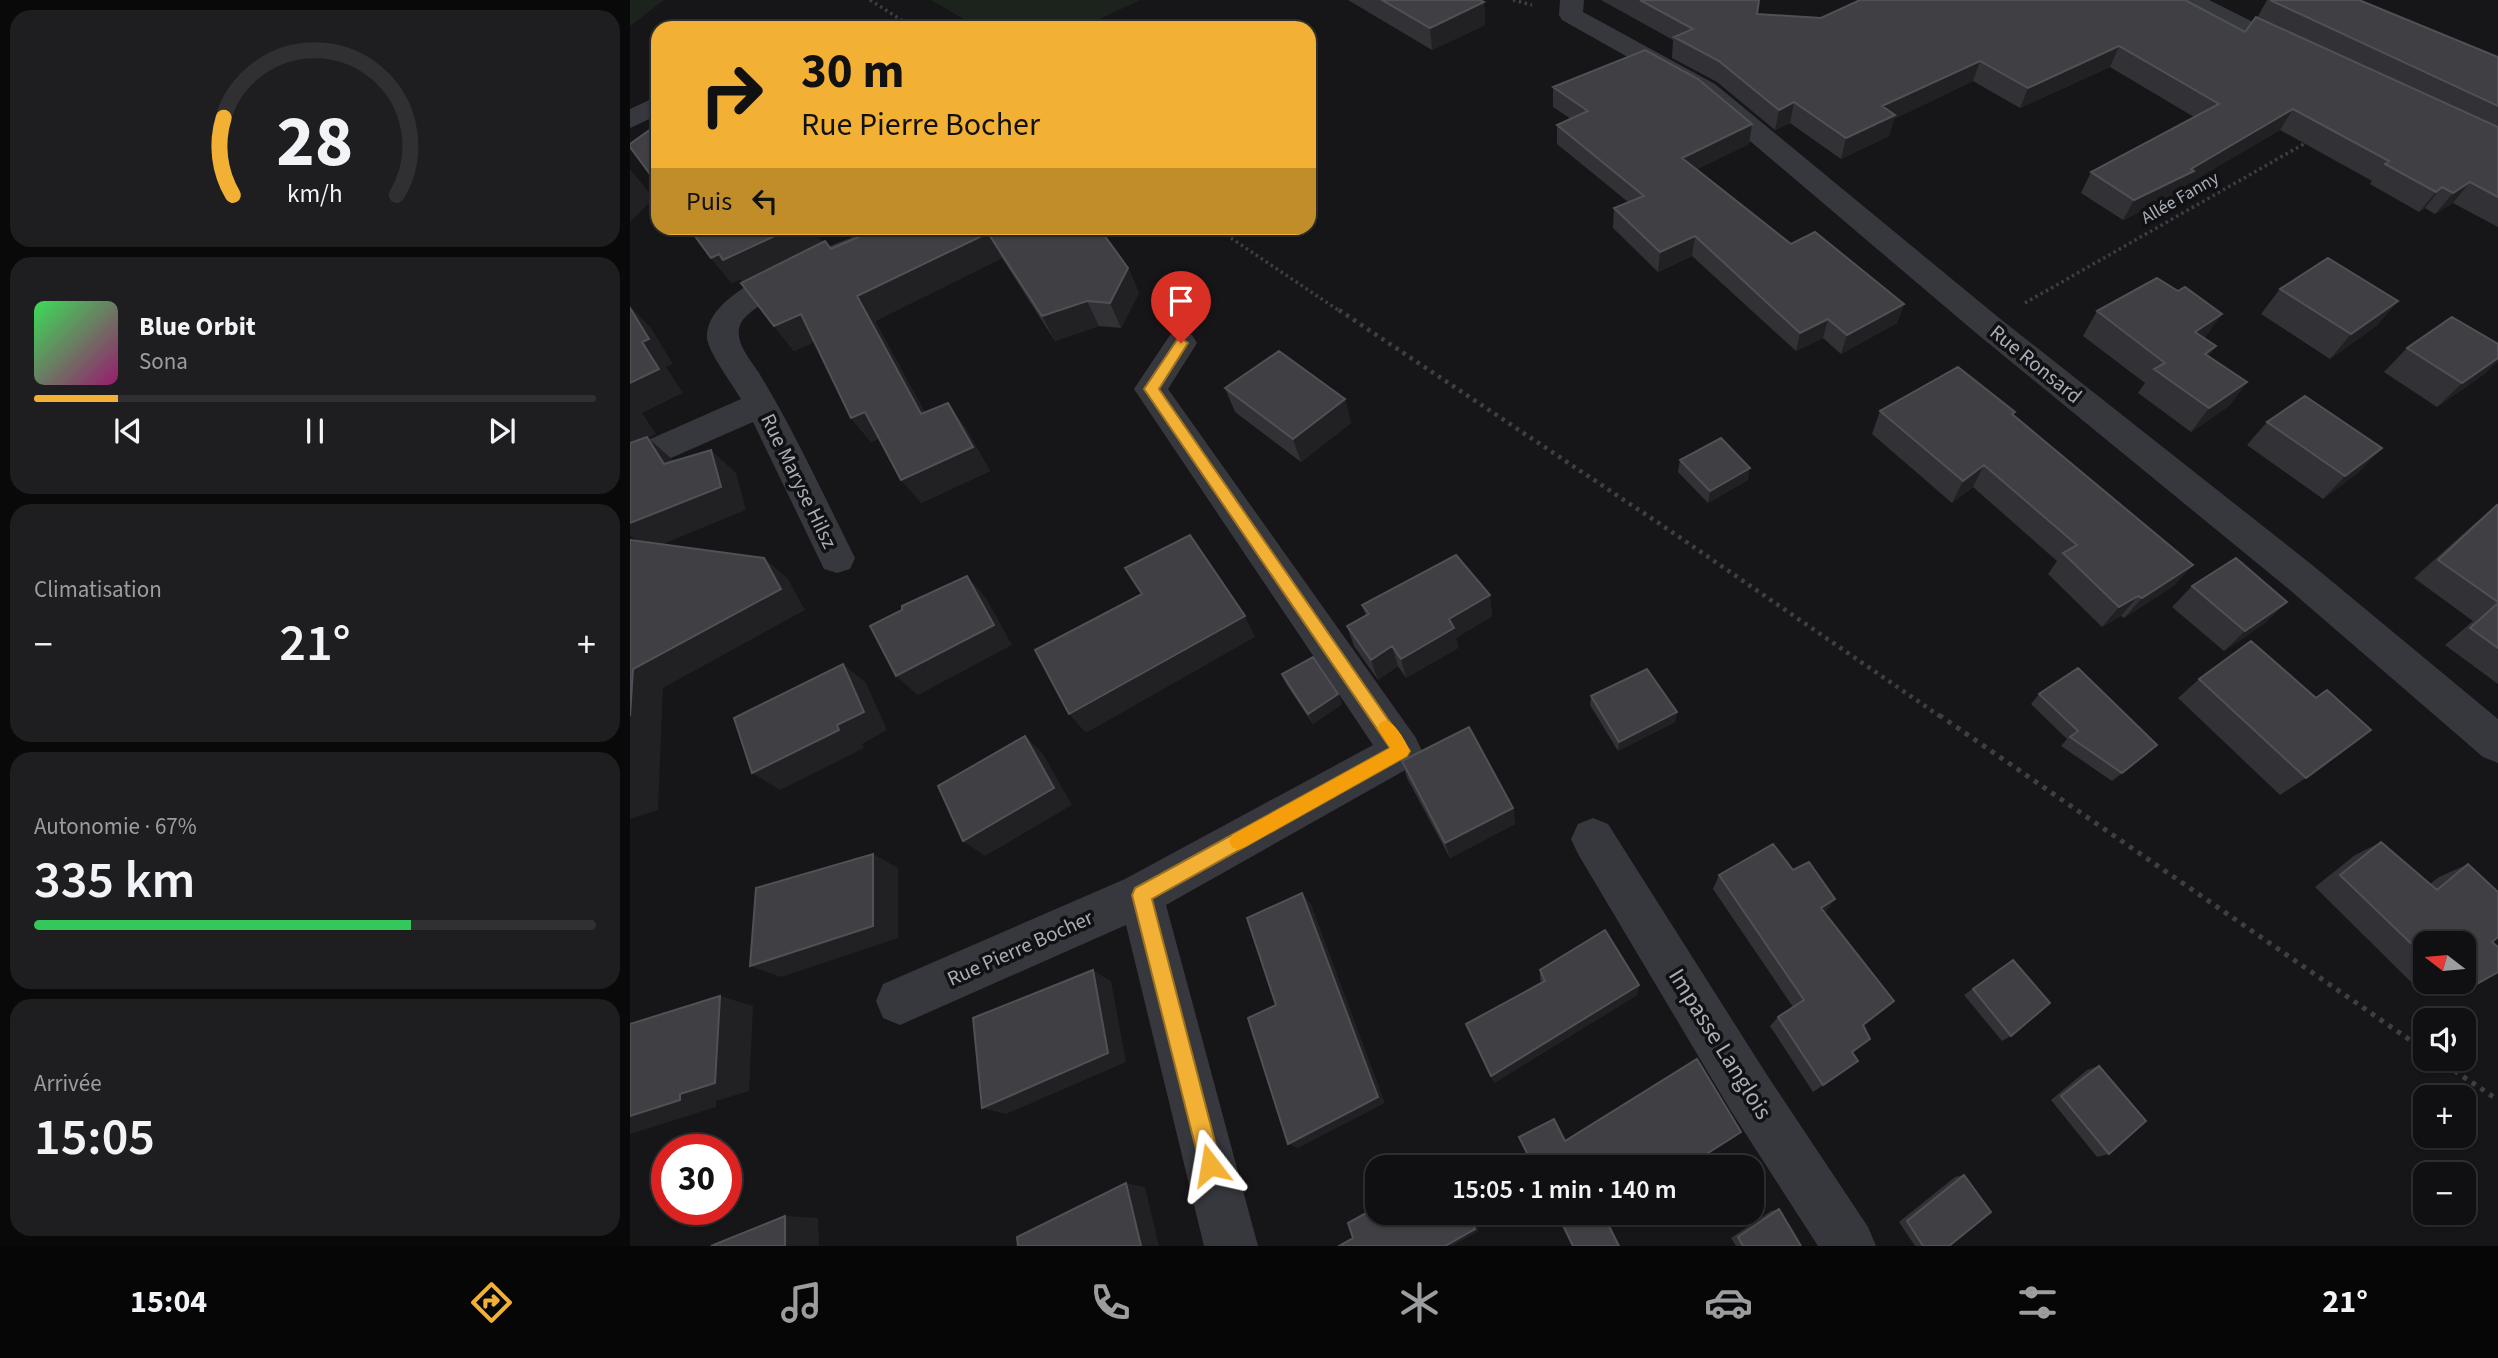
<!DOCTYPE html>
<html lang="fr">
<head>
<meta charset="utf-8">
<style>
	body { margin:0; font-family:"Source Sans 3",sans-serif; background:#1e1e20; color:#f1f3f6; height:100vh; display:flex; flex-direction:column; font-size:26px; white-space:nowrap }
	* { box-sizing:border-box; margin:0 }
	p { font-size:23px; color:#9c9d9f }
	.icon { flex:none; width:38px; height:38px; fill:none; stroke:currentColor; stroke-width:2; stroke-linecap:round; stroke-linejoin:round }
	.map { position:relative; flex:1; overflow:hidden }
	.sheet { display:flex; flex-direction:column; gap:10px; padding:10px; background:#09090a; width:630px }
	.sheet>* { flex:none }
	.banner { position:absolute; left:21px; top:21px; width:665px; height:214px; border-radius:21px; box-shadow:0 2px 5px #0004,0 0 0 2px #303032; background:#f2b134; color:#111; overflow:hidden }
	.needle { width:46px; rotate:286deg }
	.controls { position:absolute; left:1783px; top:931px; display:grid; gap:14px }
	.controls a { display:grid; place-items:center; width:63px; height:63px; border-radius:14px; background:#101012; box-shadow:0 2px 5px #0004,0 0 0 2px #303032; font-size:35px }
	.speed { position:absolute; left:21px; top:1134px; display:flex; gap:14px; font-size:35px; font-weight:700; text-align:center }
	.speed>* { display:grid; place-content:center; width:91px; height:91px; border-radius:50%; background:#101012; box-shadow:0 2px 5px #0004,0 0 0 2px #303032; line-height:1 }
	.speed .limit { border:10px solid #d22; background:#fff; color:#111 }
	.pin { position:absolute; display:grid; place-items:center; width:60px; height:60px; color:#fff; margin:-72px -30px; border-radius:50% 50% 50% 0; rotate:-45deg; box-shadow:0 0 7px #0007 }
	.pin .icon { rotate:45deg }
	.me { position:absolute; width:77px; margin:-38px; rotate:346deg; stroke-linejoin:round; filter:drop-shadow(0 0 5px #0008) }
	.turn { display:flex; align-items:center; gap:24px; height:147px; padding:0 35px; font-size:32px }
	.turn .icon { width:91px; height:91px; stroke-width:2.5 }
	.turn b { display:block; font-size:49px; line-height:60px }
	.then { display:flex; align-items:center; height:66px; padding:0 35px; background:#0003; gap:14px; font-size:26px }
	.big { font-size:52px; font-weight:600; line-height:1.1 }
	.sheet .tile { flex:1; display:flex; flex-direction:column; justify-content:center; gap:10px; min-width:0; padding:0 24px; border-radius:21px; background:#1e1e20 }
	.sheet .dial { align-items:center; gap:0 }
	.dial svg { height:182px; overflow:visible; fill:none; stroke:#303032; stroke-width:7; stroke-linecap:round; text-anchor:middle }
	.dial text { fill:#f1f3f6; stroke:none }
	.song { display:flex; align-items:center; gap:21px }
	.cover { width:84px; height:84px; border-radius:10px; background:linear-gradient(135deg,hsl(130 70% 55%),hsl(320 70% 35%)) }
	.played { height:7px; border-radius:4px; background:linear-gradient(90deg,#f2b134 15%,#303032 15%) }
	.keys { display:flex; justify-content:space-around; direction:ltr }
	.heat { display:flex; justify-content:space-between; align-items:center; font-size:38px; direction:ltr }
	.charge { height:10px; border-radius:5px; background:linear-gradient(90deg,#34c759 67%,#303032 0) }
	.trip { position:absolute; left:735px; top:1155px; width:399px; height:70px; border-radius:21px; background:#101012; box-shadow:0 2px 5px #0004,0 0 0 2px #303032; font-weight:600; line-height:70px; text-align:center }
	.tab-bar { display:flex; height:112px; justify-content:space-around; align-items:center; background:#060607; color:#9c9d9f }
	.tab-bar .icon { width:49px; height:49px }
	.tab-bar .selected { color:#f2b134 }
	.tab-bar b { font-size:32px; color:#f1f3f6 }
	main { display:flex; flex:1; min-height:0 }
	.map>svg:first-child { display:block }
</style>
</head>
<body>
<main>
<section class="sheet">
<div class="tile dial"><svg viewBox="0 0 100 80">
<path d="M14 69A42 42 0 1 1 86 69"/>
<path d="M14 69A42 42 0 0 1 10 35" stroke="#f2b134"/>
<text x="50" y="56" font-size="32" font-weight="700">28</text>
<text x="50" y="72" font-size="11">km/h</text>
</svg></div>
<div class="tile">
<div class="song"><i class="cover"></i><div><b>Blue Orbit</b><p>Sona</p></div></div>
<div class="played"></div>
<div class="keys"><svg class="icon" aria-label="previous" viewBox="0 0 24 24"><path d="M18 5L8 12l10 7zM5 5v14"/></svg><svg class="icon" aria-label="pause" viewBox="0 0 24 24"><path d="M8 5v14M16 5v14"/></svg><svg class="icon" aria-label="next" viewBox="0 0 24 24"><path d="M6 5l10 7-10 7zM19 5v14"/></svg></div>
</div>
<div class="tile"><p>Climatisation</p>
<div class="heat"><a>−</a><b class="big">21°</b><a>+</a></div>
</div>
<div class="tile"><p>Autonomie · 67%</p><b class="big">335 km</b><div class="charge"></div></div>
<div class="tile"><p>Arrivée</p><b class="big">15:05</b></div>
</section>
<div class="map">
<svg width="1868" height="1246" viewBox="0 0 1868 1246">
	<rect width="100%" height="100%" fill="#161618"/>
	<path fill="#1c231d" d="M0 0H34L0 26Z
		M301 0H510L451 28H349Z"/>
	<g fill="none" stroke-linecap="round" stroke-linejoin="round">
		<path stroke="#3d3f44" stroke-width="3.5" stroke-dasharray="2.5 3.5" stroke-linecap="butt" d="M240 0 284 28
			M883 0 902 5
			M586 228 711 312
			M1395 303 1679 141"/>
		<path stroke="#3d3f44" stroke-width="4.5" stroke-dasharray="3.5 5" stroke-linecap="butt" d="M709 310 1039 530 1311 717"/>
		<path stroke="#3d3f44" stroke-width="5" stroke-dasharray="4.5 6" stroke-linecap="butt" d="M1309 715 1796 1051
			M1807 1059 1868 1100"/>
		<path fill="#37383d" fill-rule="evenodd" d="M930 0H954L953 12 1085 84 1368 317 1681 564 1868 719V763L1853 757 1655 586 1346 333 1067 96 932 20 929 15Z
			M1548 0H1579L1673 47 1677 52 1673 57 1664 60 1655 57 1552 5Z
			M28 96V115L0 128V109Z
			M220 228H250L259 239 254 246C227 258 119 300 110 325 104 342 120 359 129 373 165 432 194 496 225 558L220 569 207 573 194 569 123 422 0 476V448L111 399C103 385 78 352 77 338 74 289 187 253 225 236Z
			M551 332 562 335 567 343 538 389 786 738 792 751 786 764 536 905 628 1246H574L496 925 270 1025 253 1018 246 1001 253 984 495 879 743 745 504 389 540 335Z
			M963 818 978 824 1137 1075 1238 1227 1246 1246H1188L1101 1111 948 854 941 839 948 824Z"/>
	</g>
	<path fill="#323236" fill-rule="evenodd" d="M718 0H850L854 2 855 25 802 50Z
		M971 0H1129L1127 14 1191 18 1615 32 1627 18 1637 0H1729L1868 57V227L1823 203 1805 214 1795 208 1789 212 1740 184 1742 181 1650 130 1556 185 1552 191 1493 220 1451 193 1461 172 1564 117 1480 67 1390 108 1343 81 1264 119 1259 136 1211 159 1160 123 1145 130 1087 82 1042 58 1043 40Z
		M923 87 1122 124 1119 144 1067 169 1161 244 1274 304 1267 323 1211 354 1193 338 1166 351 1062 256 1028 272 983 228 984 208 998 202 927 144V125L941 119 923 107Z
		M469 228 498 268 509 293 491 328 469 326 425 341 372 258 245 321 295 413 335 427 360 471 291 503 249 438 241 442 221 418 184 342 164 351 144 326 110 279 102 283 81 258 193 242 201 249Z
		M1650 289 1768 301 1746 326 1700 359 1631 314Z
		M1467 311 1575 339 1579 356 1617 382 1599 406 1561 432 1508 393 1515 383 1453 336Z
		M1868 344V361L1853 375 1807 407 1754 372 1777 348Z
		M595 388 715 399 721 423 671 462 605 412Z
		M1250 411 1383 415 1545 585 1494 618 1491 616 1472 627 1418 574 1427 561 1343 487 1322 503 1242 434Z
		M1637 422 1729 472 1693 499 1617 445Z
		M1050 460 1118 480 1078 503 1048 472Z
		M1867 505 1868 506V684L1815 645 1843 621 1784 578 1843 525Z
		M1562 586 1657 602 1635 623 1594 651 1542 607Z
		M860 595 862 616 826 638 828 648 776 678 768 666 748 680 724 646 717 626 736 616 732 605Z
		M652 674 708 694 712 704 683 724 656 684Z
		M1569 679 1676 778 1650 795 1548 698Z
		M1409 694 1517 754 1482 781 1431 746 1437 739 1401 704Z
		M961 696 1047 712 1045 722 988 751 960 705Z
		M772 761 883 808 885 824 820 858 777 778Z
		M1751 842 1800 884 1809 877 1838 864 1862 942 1843 986 1812 995 1803 985 1789 990 1685 887 1725 855ZM1796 943H1834V982H1796Z
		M1089 875 1195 913 1233 1025 1222 1052 1228 1061 1183 1092 1140 1026 1148 1017 1163 1007 1083 889Z
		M1383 960 1381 1036 1372 1041 1334 995Z
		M910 970 1009 985 1007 995 864 1083 836 1024 912 983 910 980Z
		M1469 1066 1479 1154 1467 1157 1421 1100 1457 1070Z
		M1334 1175 1319 1246H1285L1269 1222 1325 1177Z
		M1149 1209 1171 1246H1106L1101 1238 1141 1211Z"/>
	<path fill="#212124" d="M854 2 855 25 802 50 800 28Z
		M1489 46 1480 67 1390 108 1398 88Z
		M1350 61 1343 81 1264 119 1259 136 1211 159 1216 138 1252 106Z
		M1164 102 1160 123 1145 130 1149 110Z
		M1663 109 1650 130 1556 185 1552 191 1493 220 1504 200 1561 169Z
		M1122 124 1119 144 1050 178 1052 158Z
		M0 169 24 198 0 222Z
		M1840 182 1823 203 1805 214 1823 193Z
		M1812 187 1795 208 1789 212 1806 192Z
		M162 228H182L195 245 114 285 110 279 102 283 81 258Z
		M358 233 372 258 245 321 309 438 291 414 227 296Z
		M1065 236 1062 256 1028 272 1030 252Z
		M498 268 509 293 491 328 480 303Z
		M457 301 469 326 425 341 412 316Z
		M1768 301 1746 326 1700 359 1721 334Z
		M1274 304 1267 323 1211 354 1217 335Z
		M0 306 21 328 43 364 36 367 53 393 12 413 26 434 18 438 43 460 60 487 0 447V383L12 342Z
		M171 314 191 339 164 351 144 326Z
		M1592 314 1575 338 1565 332Z
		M1198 319 1193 338 1166 351 1170 333Z
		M1586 346 1569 371 1575 354Z
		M1868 358V361L1853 375 1807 407 1832 383Z
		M1617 382 1599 406 1561 432 1579 408Z
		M715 399 721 423 671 462 663 439Z
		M318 403 335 427 360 471 291 503 271 480Z
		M235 412 255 436 241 442 221 418Z
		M1752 448 1729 472 1693 499 1715 476Z
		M81 450 106 473 116 510 18 550 0 535V523Z
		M1354 465 1343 487 1322 503 1333 481Z
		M1120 468 1118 480 1078 503 1080 491Z
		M134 558 158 579 175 610 33 688 28 810 0 819V716L3 669Z
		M1563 565 1545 585 1494 618 1512 598Z
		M337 576 356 598 382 645 288 695 266 676Z
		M860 595 862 616 826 638 828 648 776 678 771 659 819 619Z
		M1508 596 1491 616 1472 627 1489 607Z
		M1657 602 1635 623 1594 651 1615 631Z
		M615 616 625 637 456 733 439 714Z
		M762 646 768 666 748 680 741 660Z
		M213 664 236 683 257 730 232 744 234 748 150 790 122 773Z
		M708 694 712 704 683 724 678 714Z
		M1047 712 1045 722 988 751 989 742Z
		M395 736 413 754 442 805 355 856 333 841Z
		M1527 745 1517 754 1482 781Z
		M883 808 885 824 820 858 815 843Z
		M243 854 268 868V938L151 977 120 966Z
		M672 893 681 904 755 1103 668 1148 658 1144Z
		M1205 899 1195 913 1191 908Z
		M463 970 481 981 496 1062 376 1114 352 1108Z
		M1009 985 1007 995 864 1083 861 1076Z
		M90 996 123 1006 119 1091 86 1101V1107L0 1134V1116L50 1094Z
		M496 1183 515 1187 529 1246H511Z
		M839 1213H842L849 1231 822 1246H815Z
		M155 1216 188 1218 189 1246H155Z"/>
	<path fill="#3f3f44" stroke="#4f5156" stroke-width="2" d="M752 0H850L854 2 800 28Z
		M1010 0H1129L1127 14 1191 18 1230 0H1555L1615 32 1626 17 1868 127V197L1840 182 1823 193 1812 187 1806 192 1755 164 1759 161 1663 109 1561 169 1564 171 1504 200 1461 172 1589 104 1489 46 1398 88 1350 61 1252 106 1265 115 1216 138 1164 102 1149 110 1089 61 1044 37 1063 29Z
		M1640 0H1729L1868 57V106Z
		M1015 50 1068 79 1122 124 1052 158 1161 244 1185 232 1274 304 1217 335 1198 319 1170 333 1065 236 1030 252 984 208 1014 196 927 125 958 111 923 87Z
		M28 124V185L0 147V144Z
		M59 228H162L93 260 89 254 81 258Z
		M249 228H469L498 268 480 303 457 301 412 316 358 233 227 296 291 414 318 403 343 447 271 480 235 412 221 418 171 314 144 326 111 283 195 241 201 249Z
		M1698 258 1768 301 1721 334 1650 289Z
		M1527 278 1548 291 1555 287 1592 314 1565 332 1586 346 1575 354 1617 382 1579 408 1524 369 1535 363 1467 311Z
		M0 308 19 339 12 342 29 369 0 383Z
		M1822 317 1868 344V358L1832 383 1777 348Z
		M649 351 715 399 663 439 595 388Z
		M1328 367 1385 412 1382 414 1563 565 1512 598 1508 596 1489 607 1433 553 1447 545 1354 465 1333 481 1250 411Z
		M1675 396 1752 448 1715 476 1637 422Z
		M17 437 34 464 81 450 91 487 0 523V443Z
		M1091 438 1120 468 1080 491 1050 460Z
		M1867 505 1868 506V602L1808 560Z
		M560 535 615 616 439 714 405 650 512 594 495 568Z
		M0 540 134 558 151 589 3 669 0 716Z
		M826 555 860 595 819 619 824 628 771 659 762 646 741 660 717 626 739 614 732 605Z
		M1606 558 1657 602 1615 631 1562 586Z
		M337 576 364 625 266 676 240 626 272 610V606Z
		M1868 603V648L1840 628Z
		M1621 641 1686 698 1697 690 1741 730 1676 778 1569 679Z
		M683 657 708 694 678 714 652 674Z
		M213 664 234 712 207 725 209 730 122 773 104 718Z
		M1448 668 1527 745 1492 773 1440 737 1448 731 1409 694Z
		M1017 669 1047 712 989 742 961 696Z
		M839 727 883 808 815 843 772 761Z
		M395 736 424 788 333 841 308 786Z
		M1751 842 1807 890 1838 864 1868 892V937L1862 942 1868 947V972L1843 986 1834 976V943H1796V958L1710 875Z
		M1143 844 1163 870 1179 862 1205 899 1191 908 1264 1001 1233 1025 1240 1039 1222 1052 1228 1061 1193 1085 1148 1017 1174 1000 1089 875Z
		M243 854V926L120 966 126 888Z
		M672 893 748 1097 658 1144 618 1018 646 1005 617 918Z
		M975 930 1009 985 861 1076 836 1024 915 981 910 970Z
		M1383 960 1420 1003 1381 1036 1343 989Z
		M463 970 478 1053 352 1108 343 1018Z
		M90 996 85 1083 50 1094V1100L0 1116V1024Z
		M1067 1059 1111 1132 1056 1167H904L889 1137 924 1119 935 1141Z
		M1469 1066 1516 1121 1479 1154 1431 1096Z
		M1334 1175 1361 1212 1319 1246H1293L1277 1221Z
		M496 1183 511 1246H388L387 1237Z
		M747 1207V1213H839L845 1229 815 1246H709L723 1238 718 1223Z
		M1149 1209 1171 1246H1113L1108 1237Z
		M927 1213H987L976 1220 989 1246H943Z
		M155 1216V1246H81Z"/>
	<path fill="#f2b134" stroke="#9d7322" stroke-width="2" d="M551 338 558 343 529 389 780 751 777 756 522 899 591 1165 588 1172 580 1176 573 1172 570 1165 502 895 505 888 760 748 514 389 547 340Z"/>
	<path fill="#f59e0b" d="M756 720C766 724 775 740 780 751L777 756 615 847 608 850 602 847 599 841 602 835 760 748 747 728 750 723Z"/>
	<g text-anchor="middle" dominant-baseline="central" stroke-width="7" stroke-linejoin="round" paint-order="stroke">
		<g font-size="18" fill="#a8adb8" stroke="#111113">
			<text transform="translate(1550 198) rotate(-30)">Allée Fanny</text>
		</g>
		<g font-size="21" fill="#a8adb8" stroke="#111113">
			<text transform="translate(1406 364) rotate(39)">Rue Ronsard</text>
			<text transform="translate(169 481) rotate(64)">Rue Maryse Hilsz</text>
			<text transform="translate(390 948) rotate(-24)">Rue Pierre Bocher</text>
		</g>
		<g font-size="24" fill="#a8adb8" stroke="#111113">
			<text transform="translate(1090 1044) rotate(58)">Impasse Langlois</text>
		</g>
	</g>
</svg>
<div class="controls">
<a><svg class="needle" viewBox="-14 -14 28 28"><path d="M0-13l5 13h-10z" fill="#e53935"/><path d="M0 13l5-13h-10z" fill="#9c9d9f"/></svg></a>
<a><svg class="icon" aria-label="sound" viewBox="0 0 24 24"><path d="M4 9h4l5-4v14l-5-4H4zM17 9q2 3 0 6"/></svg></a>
<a>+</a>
<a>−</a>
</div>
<div class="speed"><div class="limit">30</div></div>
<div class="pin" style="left:551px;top:343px;background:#d93025"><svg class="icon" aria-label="arrive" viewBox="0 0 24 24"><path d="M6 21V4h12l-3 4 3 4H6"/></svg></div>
<svg class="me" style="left:580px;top:1165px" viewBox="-20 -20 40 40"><path d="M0-17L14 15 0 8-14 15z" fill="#f2b134" stroke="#fff" stroke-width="4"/></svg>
<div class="trip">15:05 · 1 min · 140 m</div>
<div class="banner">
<div class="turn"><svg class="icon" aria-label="right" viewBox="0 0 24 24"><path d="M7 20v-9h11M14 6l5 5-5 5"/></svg><div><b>30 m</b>Rue Pierre Bocher</div></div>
<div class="then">Puis<svg class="icon" aria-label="left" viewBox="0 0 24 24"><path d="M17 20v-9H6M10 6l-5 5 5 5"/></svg></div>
</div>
</div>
</main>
<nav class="tab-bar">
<b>15:04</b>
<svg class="icon selected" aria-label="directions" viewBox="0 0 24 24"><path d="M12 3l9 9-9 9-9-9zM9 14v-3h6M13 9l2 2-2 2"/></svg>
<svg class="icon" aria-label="music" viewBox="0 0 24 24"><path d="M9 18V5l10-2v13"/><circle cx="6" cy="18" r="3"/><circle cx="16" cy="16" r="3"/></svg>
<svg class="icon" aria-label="phone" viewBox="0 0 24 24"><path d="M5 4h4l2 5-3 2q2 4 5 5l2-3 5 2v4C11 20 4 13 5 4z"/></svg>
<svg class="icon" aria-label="climate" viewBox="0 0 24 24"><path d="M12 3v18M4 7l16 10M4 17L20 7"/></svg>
<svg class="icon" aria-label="car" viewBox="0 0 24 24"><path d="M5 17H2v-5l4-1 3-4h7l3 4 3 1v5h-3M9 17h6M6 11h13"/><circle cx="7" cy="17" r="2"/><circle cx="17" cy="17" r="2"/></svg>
<svg class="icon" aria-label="filters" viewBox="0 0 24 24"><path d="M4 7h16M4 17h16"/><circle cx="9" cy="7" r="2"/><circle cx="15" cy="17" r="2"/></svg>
<b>21°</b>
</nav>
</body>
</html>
